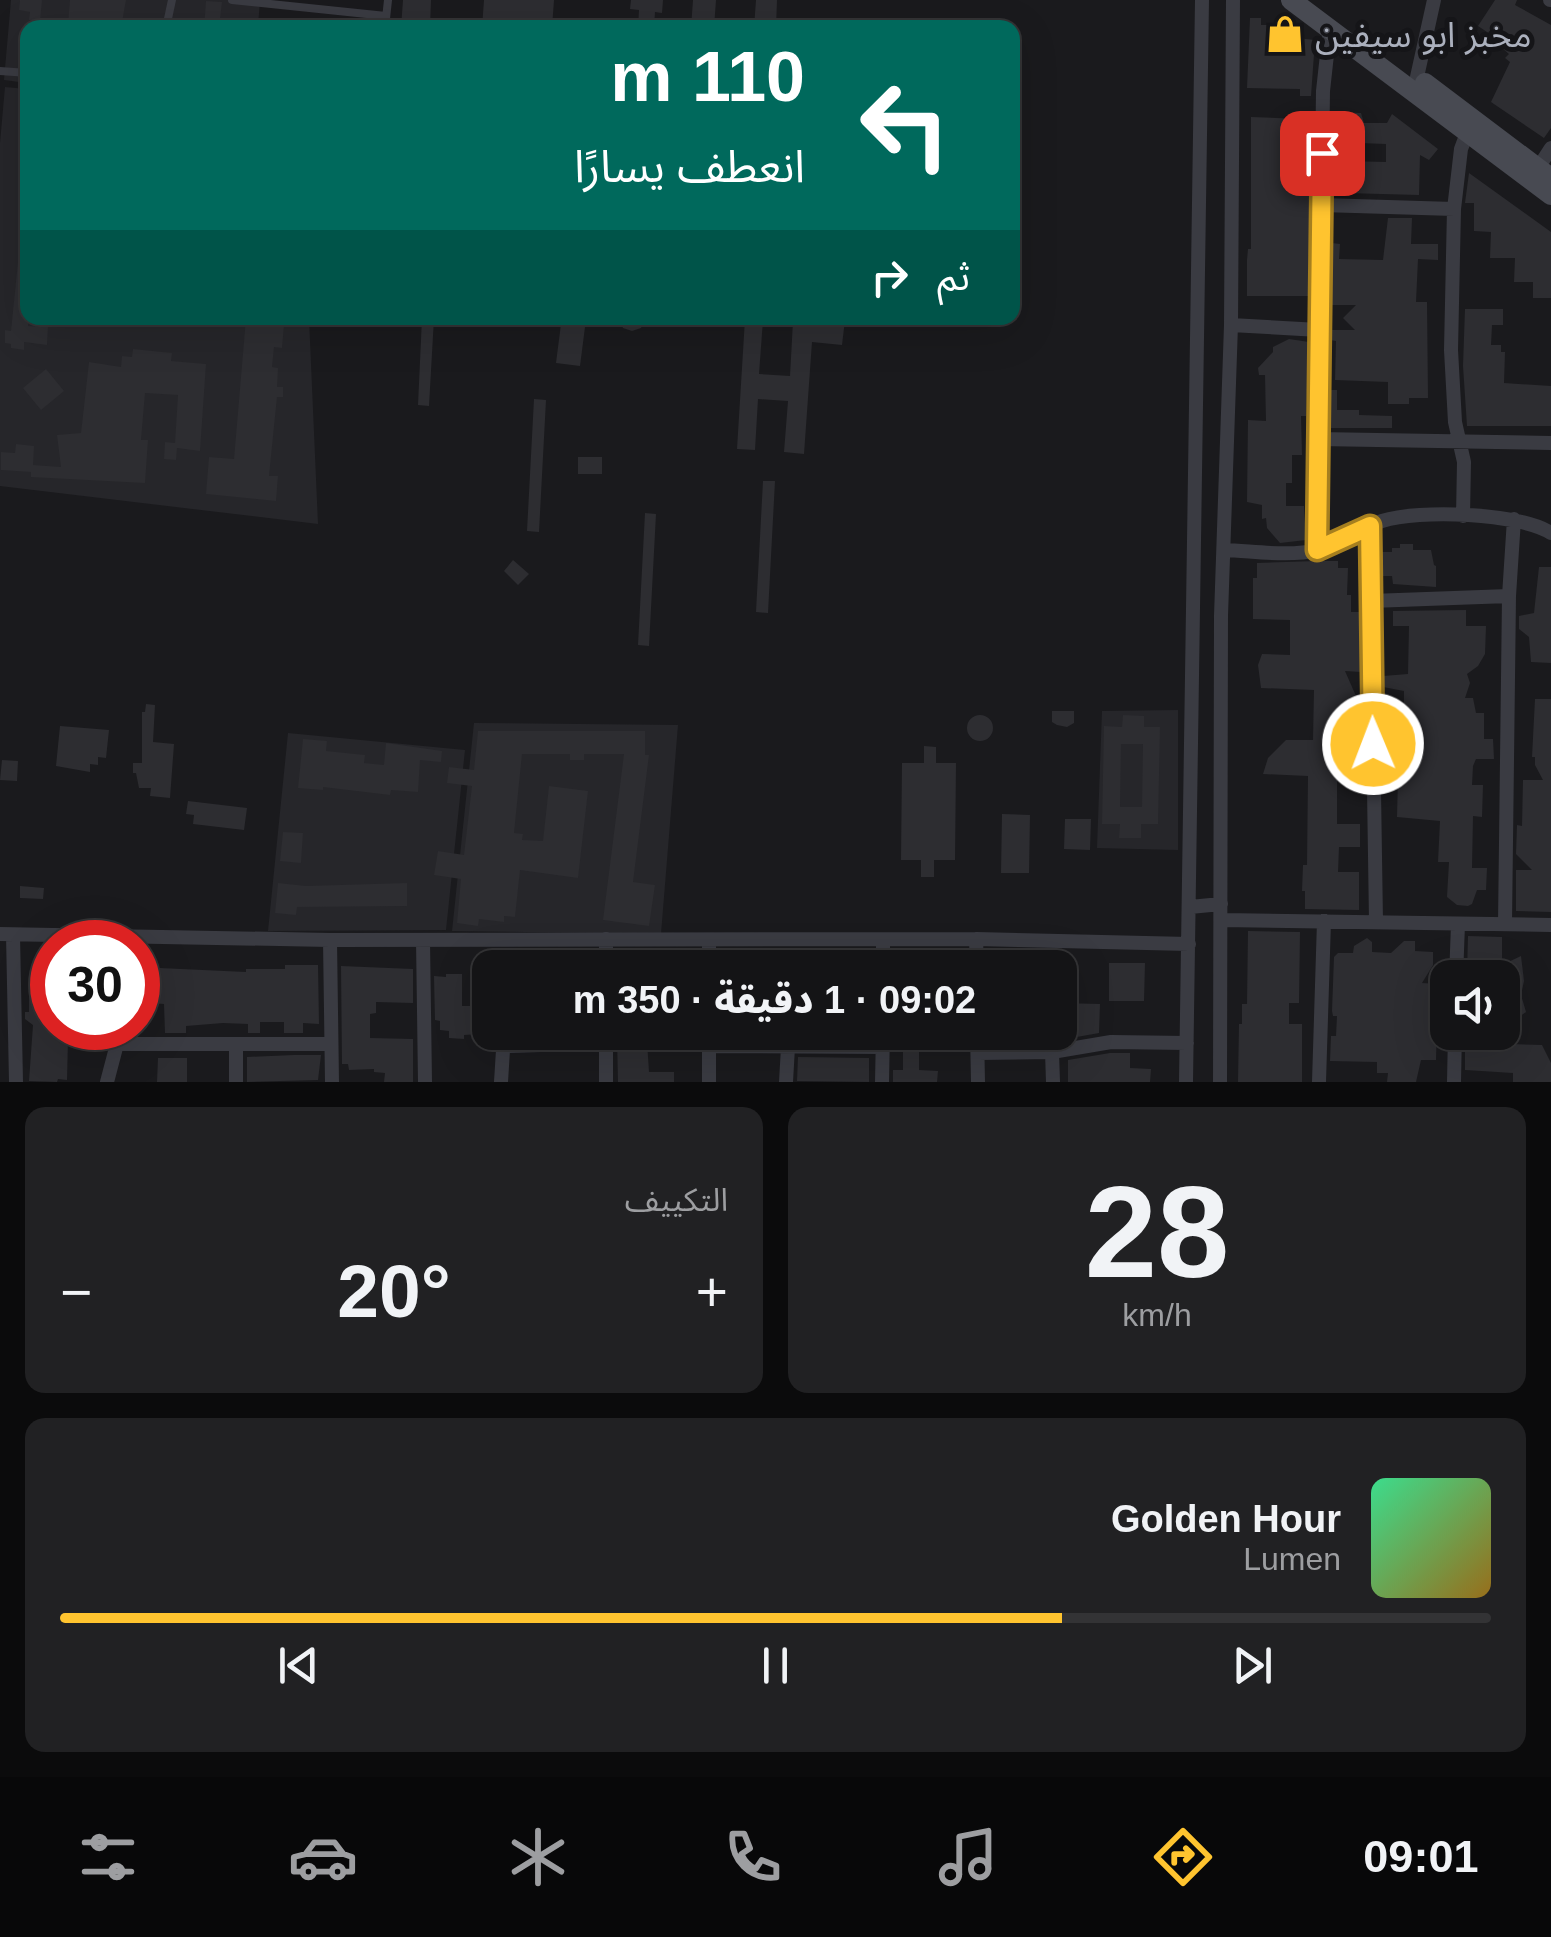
<!DOCTYPE html>
<html lang="ar">
<head>
<meta charset="utf-8">
<style>
	body { margin:0; font-family:Arial,"Noto Sans Arabic",sans-serif; background:#212123; color:#f1f3f6; direction:rtl; height:100vh; display:flex; flex-direction:column; font-size:38px; white-space:nowrap }
	* { box-sizing:border-box; margin:0 }
	p { font-size:32px; color:#9d9ea1 }
	.icon { flex:none; width:55px; height:55px; fill:none; stroke:currentColor; stroke-width:2; stroke-linecap:round; stroke-linejoin:round }
	.map { position:relative; height:1082px; overflow:hidden; direction:ltr }
	.panel { display:flex; flex-direction:column; gap:25px; padding:25px; background:#0b0b0c; flex:1 }
	.panel>* { flex:none }
	.top-card { position:absolute; left:20px; top:20px; width:1000px; height:305px; border-radius:20px; box-shadow:0 10px 40px #0002,0 0 0 2px #333335; direction:rtl; background:#00695c; color:#fff; overflow:hidden }
	.fabs { position:absolute; left:1430px; top:960px; display:grid; gap:20px }
	.fabs a { display:grid; place-items:center; width:90px; height:90px; border-radius:20px; background:#141416; box-shadow:0 10px 40px #0002,0 0 0 2px #333335; font-size:50px }
	.speed { position:absolute; left:30px; top:920px; display:flex; gap:20px; font-size:50px; font-weight:700; text-align:center }
	.speed>* { display:grid; place-content:center; width:130px; height:130px; border-radius:50%; background:#141416; box-shadow:0 10px 40px #0002,0 0 0 2px #333335; line-height:1 }
	.speed .limit { border:15px solid #d22; background:#fff; color:#111 }
	.pin { position:absolute; display:grid; place-items:center; width:85px; height:85px; color:#fff; margin:-42px; border-radius:20px; box-shadow:0 5px 15px #0006 }
	.me { position:absolute; width:110px; margin:-55px; rotate:359deg; stroke-linejoin:round; filter:drop-shadow(0 0 8px #0008) }
	.turn { display:flex; align-items:center; gap:35px; height:210px; padding:0 50px; font-size:45px }
	.turn .icon { width:130px; height:130px; stroke-width:2.5 }
	.turn b { display:block; font-size:70px; line-height:85px }
	.then { display:flex; align-items:center; height:95px; padding:0 50px; background:#0003; gap:20px; font-size:38px }
	.big { font-size:75px; font-weight:800; line-height:1.1 }
	.panel .card { flex:1; display:flex; flex-direction:column; justify-content:center; gap:15px; min-width:0; padding:0 35px; border-radius:20px; background:#212123 }
	.panel .dial { align-items:center; gap:0 }
	.dial b { font-size:130px; line-height:1 }
	.song { display:flex; align-items:center; gap:30px }
	.cover { width:120px; height:120px; border-radius:15px; background:linear-gradient(135deg,hsl(150 70% 55%),hsl(40 70% 35%)) }
	.played { height:10px; border-radius:5px; background:linear-gradient(90deg,#ffc42f 70%,#333335 70%) }
	.keys { display:flex; justify-content:space-around; direction:ltr }
	.heat { display:flex; justify-content:space-between; align-items:center; font-size:55px; direction:ltr }
	.panel .tiles { flex:1; display:grid; gap:25px; grid-template-columns:1fr 1fr }
	.card:last-child { grid-column:span 2 }
	.trip { position:absolute; left:472px; top:950px; width:605px; height:100px; border-radius:20px; background:#141416; box-shadow:0 10px 40px #0002,0 0 0 2px #333335; font-weight:800; line-height:100px; text-align:center; direction:rtl }
	.dock { display:flex; height:160px; justify-content:space-around; align-items:center; background:#080809; color:#9d9ea1 }
	.dock .icon { width:70px; height:70px }
	.dock .on { color:#ffc42f }
	.dock b { font-size:45px; color:#f1f3f6 }
	.map>svg:first-child { display:block }
</style>
</head>
<body>
<div class="map">
<svg width="1551" height="1082" viewBox="0 0 1551 1082">
	<rect width="100%" height="100%" fill="#1a1a1d"/>
	<path fill="#26262a" d="M11 0H260L258 27 28 28 27 83 4 80Z
		M5 87 27 89 28 318H309L318 524 0 486V143Z
		M1178 710V850L1097 848 1102 711Z
		M474 723 678 725 661 934 452 931Z
		M288 733 465 750 446 930 268 931Z"/>
	<path fill="#2d2d31" fill-rule="evenodd" d="M20 0H42L40 21 29 20 30 12 19 10Z
		M70 0H126L121 28H76L68 24Z
		M403 0H431L430 28H401Z
		M484 0H554L552 28H482Z
		M631 0H663L662 13 655 12 654 28H638L639 10 630 9Z
		M693 0H716L714 28H691Z
		M756 0H777L776 28H754Z
		M1495 0H1517L1515 5 1551 25V128L1544 138 1491 102 1510 62 1505 58 1509 54 1502 48 1505 44 1478 26Z
		M206 1 222 2 219 28H204Z
		M1250 18H1261V25H1271L1270 32H1279V36L1315 40 1311 96H1300V89L1247 88Z
		M1336 112 1361 113 1364 123H1387L1392 114 1438 149 1429 160 1420 155 1419 195 1345 193 1346 161 1386 162V144L1333 142V115Z
		M1251 117 1301 119 1299 161H1311L1308 296H1247V260L1248 249H1251Z
		M1469 173 1551 232V298H1533V282H1514L1515 258H1490L1491 232 1474 231V203H1465Z
		M1388 218H1412L1411 244H1438V260L1418 259 1416 302H1427L1428 398H1409V404H1388V382L1335 380 1336 341 1330 340V330H1355L1343 318 1356 305H1331L1332 243 1340 244 1339 259 1383 260Z
		M20 242 28 243V326L48 327 47 345 24 342V350L11 348V344L5 343V330L11 331Z
		M1465 309H1503V325H1492L1491 345H1501V352H1505L1504 383 1551 386V426H1467L1463 366Z
		M246 318H266L265 323 284 325 282 348 274 347 272 367 278 368 277 387H283V397H277L269 476H278L276 501 206 494 209 457 234 459Z
		M422 318H434L429 406 418 405Z
		M619 318H645L641 328 632 331 623 328Z
		M745 319 763 320 759 374 790 376 793 321 828 323V319L845 320 842 345 812 342 804 454 784 452 788 401 758 399 755 450 737 449Z
		M561 324 585 327 580 366 556 363Z
		M1289 339 1309 342 1306 416H1301L1302 455H1292V483H1286V506H1304L1306 540 1280 543 1267 528 1266 518 1262 519V505L1247 502 1248 420 1266 421 1265 375H1259L1258 368 1273 352V347Z
		M133 349 172 353 171 361 206 364 200 451 177 448 176 460 164 459 165 442 175 443 178 395 145 393 141 440H148L145 483 31 477V472L1 470V452L15 453 16 444 34 446 33 465 61 467 57 435 81 433 89 362 121 367 122 356 132 357Z
		M46 369 64 391 41 410 23 388Z
		M1330 390H1337V410H1359V415L1392 416V428H1329Z
		M534 399 546 400 539 532 527 531Z
		M578 457H602V474H578Z
		M763 481H775L768 613 756 612Z
		M645 513 656 514 649 646 638 645Z
		M1400 544H1413V550H1431L1434 565 1436 566V587L1393 584 1392 576H1381V552H1392V548H1400Z
		M513 560 529 574 518 585 504 571Z
		M1317 561H1338V568H1348L1347 595H1351V612H1361V672L1345 671 1356 696 1361 697 1363 734H1343V765H1337V824H1360V847H1339L1338 872H1359V910L1305 909V891H1302L1303 865H1307L1308 776 1263 774 1268 758 1286 740H1313L1314 690 1261 688 1258 665 1262 654 1290 655V620L1253 619V578H1257V563Z
		M1539 567H1551V663L1531 662 1529 637 1519 629V616L1534 613Z
		M1466 610V626H1486L1485 654 1478 666 1467 674 1470 683 1465 698H1473L1476 713H1484V739H1493L1494 759H1476L1473 766 1472 785H1483L1482 817 1473 816 1472 868H1487L1486 890H1477L1472 904 1468 906 1457 905 1447 897 1449 862H1438L1440 821 1397 817 1398 778H1392V750H1384V738H1397V726H1400V717H1404V691L1383 687V676L1408 674 1409 626H1393V611Z
		M1535 699H1551V912L1516 911V870H1532L1516 854 1517 825 1522 826 1523 780H1543L1535 765V757H1532Z
		M146 704 155 705 153 742 174 744 170 798 150 796 151 788H139L136 773H133V763H142V712H145Z
		M1052 711H1074V723L1067 727 1057 725 1052 722Z
		M967 728a13 13 0 1 1 26 0a13 13 0 1 1-26 0Z
		M1123 715 1144 716V727H1160L1158 824H1141V838H1119L1120 824H1102L1104 726 1122 727ZM1121 744H1143L1142 807H1120Z
		M60 726 109 730 106 758 98 757V765L90 764V772L56 766Z
		M478 731H645V755H649L633 882 655 885 649 926 603 920 624 754H584V760H570V754H522L514 833 523 834 522 840 543 841 549 786 588 791 578 878 520 870 515 917 504 916V922L479 919 478 926 457 923 461 879 434 875 438 851 464 855 472 786 447 783 449 767 474 770Z
		M303 739 327 741 326 751 365 755 364 763 384 765 386 743 442 751 441 762 420 760 418 792 391 790 390 795 323 787V790L298 788Z
		M924 746 936 747V763H956L955 860H934V877H921V860H901L902 763H924Z
		M2 760 18 761 17 781 0 780Z
		M188 801 247 808 244 830 193 824 194 815 186 814Z
		M1002 814 1030 815 1029 873H1001Z
		M1065 819H1091L1090 850 1064 849Z
		M283 832 303 833 301 863 280 861Z
		M278 883 306 886 407 883V906L297 907 296 915 275 913Z
		M20 886 44 888 43 899 20 898Z
		M1248 931 1300 932 1299 1003H1289V1024H1302V1082H1238L1239 1024H1242V1004H1247Z
		M1468 936 1502 937V965L1521 956 1524 981 1521 995 1526 1012 1516 1019 1514 1016 1502 1022V978H1474V972H1467Z
		M1367 938 1372 942V952L1391 953 1404 941H1415V951L1433 952V965L1422 983 1438 984 1436 1060H1421L1416 1082H1387L1388 1073H1377V1062L1330 1061 1331 1036H1336L1337 1016H1333L1332 1011 1334 957 1338 953H1353L1354 946Z
		M1109 963H1145L1144 1001H1109Z
		M285 965H318L319 1024 303 1023V1033H284V1022H260V1033H248V1024L223 1023 186 1026V1033H165L164 1004 138 1002V967L246 972V969H285Z
		M40 966H52V1028H87L86 1039 68 1040 67 1080 58 1079 57 1082 29 1081 33 1025 25 1019V1012H29V981L41 976Z
		M341 966 413 969V1003L376 1002V1013L370 1014V1038L413 1039V1082H384L385 1073 374 1072V1069L349 1070 348 1064H342Z
		M446 974H462V1006H490V1033L464 1035V1039L449 1038V1031L440 1030V1021L435 1020 434 976 446 977Z
		M1060 1003 1100 1004 1099 1033 1060 1040Z
		M894 1032H930V1042L919 1044V1070L938 1071 937 1082H893V1070H903V1044H894Z
		M617 1037 647 1041 649 1072H674V1082H618Z
		M1465 1043 1542 1045 1551 1063V1082H1513V1073L1465 1070Z
		M1110 1053H1130V1068L1151 1069 1150 1082H1068V1060Z
		M294 1055H321L318 1080 247 1082V1057Z
		M798 1057 869 1058V1082L797 1081Z
		M158 1058H187V1082H157Z"/>
	<g fill="none" stroke-linecap="round" stroke-linejoin="round">
		<path stroke="#3a3b42" stroke-width="8" d="M232 0 386 16
			M166 28 172 0
			M385 28 388 0
			M0 71 28 73"/>
		<path stroke="#3a3b42" stroke-width="14" d="M1550 0H1551
			M1417 77 1434 0
			M1538 168 1551 148
			M1322 205 1454 209
			M1231 325 1319 330
			M1318 439 1551 443
			M1463 516 1464 462 1455 422 1451 350 1454 209 1461 149 1467 133
			M1370 526 1376 922
			M1224 550C1254 551 1289 557 1318 550 1341 545 1360 528 1382 521 1419 509 1519 513 1551 533
			M1317 550 1323 91 1330 27
			M1371 601 1509 596
			M1190 907 1221 904
			M1222 920 1551 925
			M1505 924 1509 596 1514 519
			M0 934 330 940 976 939 1189 944
			M13 935 16 1082
			M606 939V968
			M976 939 977 968
			M330 940 332 1082
			M423 940 425 1082
			M709 942V968
			M883 968V941
			M1456 978 1458 924
			M606 1032V1082
			M977 1032 978 1082
			M117 1044 118 1028
			M236 1045V1082
			M1052 1052 1053 1082
			M978 1053 1052 1052 1111 1042 1187 1043
			M107 1082 117 1044H331
			M501 1082 503 1050 507 1046 606 1043
			M709 1082V1046L883 1047
			M786 1082 788 1047
			M882 1082 883 1032
			M1186 1082 1202 0
			M1220 1082 1221 616 1231 325 1233 0
			M1319 1082 1324 921
			M1454 1082 1455 1032"/>
		<path stroke="#484a52" stroke-width="20" d="M1291 0 1551 195
			M1425 83 1551 178"/>
	</g>
	<g fill="none" stroke-linecap="round" stroke-linejoin="round">
		<g stroke="#a67f1f" stroke-width="25">
			<path id="route" d="M1322 153 1317 550 1370 526 1373 744"/>
		</g>
		<use href="#route" stroke="#ffc42f" stroke-width="18"/>
	</g>
	<defs>
		<g id="shop-bare" transform="scale(3)"><path d="M-5-2.5h2.3a2.7 3.5 0 0 1 5.4 0H5L5.5 6h-11ZM-1.5-2.5h3a1.5 2.3 0 0 0-3 0Z" fill="#ffc42f" stroke="#151518" stroke-width="2.5" paint-order="stroke"/></g>
	</defs>
	<g fill-rule="evenodd">
		<use href="#shop-bare" x="1285" y="34"/>
	</g>
	<g text-anchor="middle" dominant-baseline="central" stroke-width="10" stroke-linejoin="round" paint-order="stroke">
		<g font-size="35" fill="#abb0bd" stroke="#151518" text-anchor="start">
			<text x="1315" y="34">مخبز ابو سيفين</text>
		</g>
	</g>
</svg>
<div class="fabs">
<a><svg class="icon" aria-label="sound" viewBox="0 0 24 24"><path d="M4 9h4l5-4v14l-5-4H4zM17 9q2 3 0 6"/></svg></a>
</div>
<div class="speed"><div class="limit">30</div></div>
<div class="pin" style="left:1322px;top:153px;background:#d93025"><svg class="icon" aria-label="arrive" viewBox="0 0 24 24"><path d="M6 21V4h12l-3 4 3 4H6"/></svg></div>
<svg class="me" style="left:1373px;top:744px" viewBox="-20 -20 40 40"><circle r="17" fill="#ffc42f" stroke="#fff" stroke-width="3"/><path d="M0-11L8 9 0 5-8 9z" fill="#fff"/></svg>
<div class="trip">09:02 · 1 دقيقة · 350 m</div>
<div class="top-card">
<div class="turn"><svg class="icon" aria-label="left" viewBox="0 0 24 24"><path d="M17 20v-9H6M10 6l-5 5 5 5"/></svg><div><b>110 m</b>انعطف يسارًا</div></div>
<div class="then">ثم<svg class="icon" aria-label="right" viewBox="0 0 24 24"><path d="M7 20v-9h11M14 6l5 5-5 5"/></svg></div>
</div>
</div>
<section class="panel">
<div class="tiles">
<div class="card dial"><b>28</b><p>km/h</p></div>
<div class="card"><p>التكييف</p>
<div class="heat"><a>−</a><b class="big">20°</b><a>+</a></div>
</div>
<div class="card">
<div class="song"><i class="cover"></i><div><b>Golden Hour</b><p>Lumen</p></div></div>
<div class="played"></div>
<div class="keys"><svg class="icon" aria-label="previous" viewBox="0 0 24 24"><path d="M18 5L8 12l10 7zM5 5v14"/></svg><svg class="icon" aria-label="pause" viewBox="0 0 24 24"><path d="M8 5v14M16 5v14"/></svg><svg class="icon" aria-label="next" viewBox="0 0 24 24"><path d="M6 5l10 7-10 7zM19 5v14"/></svg></div>
</div>
</div>
</section>
<nav class="dock">
<b>09:01</b>
<svg class="icon on" aria-label="directions" viewBox="0 0 24 24"><path d="M12 3l9 9-9 9-9-9zM9 14v-3h6M13 9l2 2-2 2"/></svg>
<svg class="icon" aria-label="music" viewBox="0 0 24 24"><path d="M9 18V5l10-2v13"/><circle cx="6" cy="18" r="3"/><circle cx="16" cy="16" r="3"/></svg>
<svg class="icon" aria-label="phone" viewBox="0 0 24 24"><path d="M5 4h4l2 5-3 2q2 4 5 5l2-3 5 2v4C11 20 4 13 5 4z"/></svg>
<svg class="icon" aria-label="climate" viewBox="0 0 24 24"><path d="M12 3v18M4 7l16 10M4 17L20 7"/></svg>
<svg class="icon" aria-label="car" viewBox="0 0 24 24"><path d="M5 17H2v-5l4-1 3-4h7l3 4 3 1v5h-3M9 17h6M6 11h13"/><circle cx="7" cy="17" r="2"/><circle cx="17" cy="17" r="2"/></svg>
<svg class="icon" aria-label="filters" viewBox="0 0 24 24"><path d="M4 7h16M4 17h16"/><circle cx="9" cy="7" r="2"/><circle cx="15" cy="17" r="2"/></svg>
</nav>
</body>
</html>
